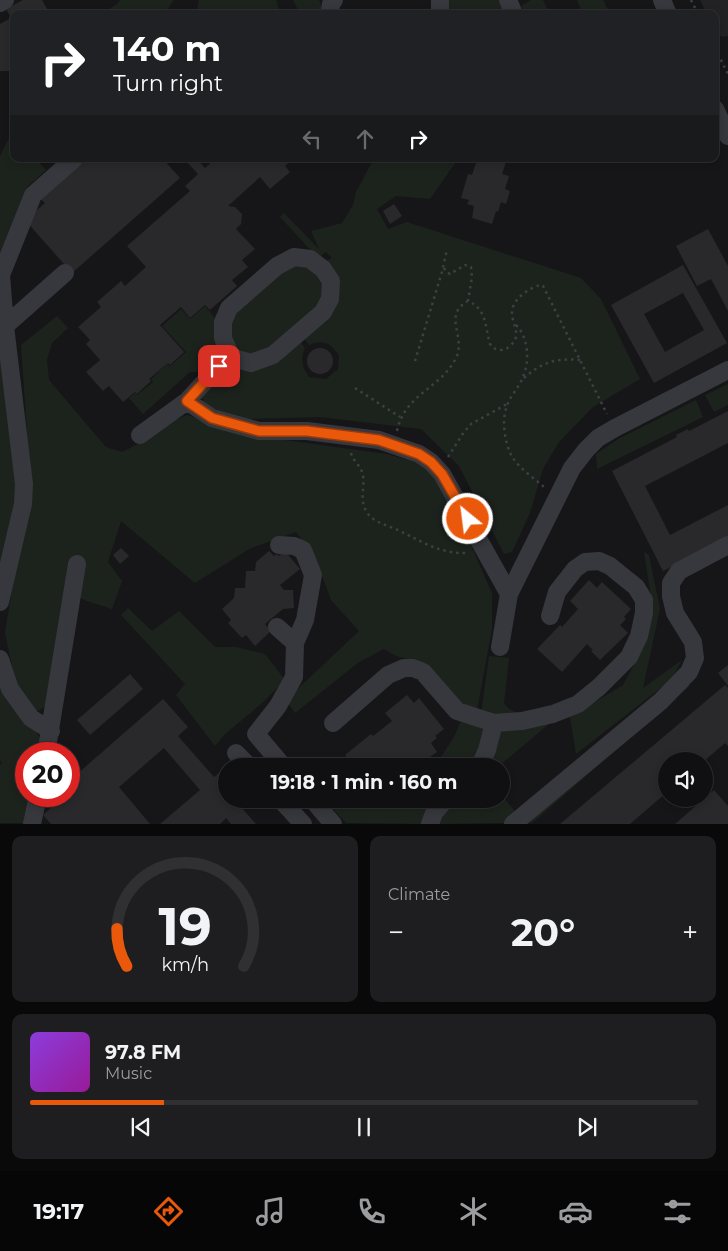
<!DOCTYPE html>
<html lang="en">
<head>
<meta charset="utf-8">
<style>
	body { margin:0; font-family:Montserrat,sans-serif; background:#1e1e20; color:#f1f3f6; height:100vh; display:flex; flex-direction:column; font-size:19px; white-space:nowrap }
	* { box-sizing:border-box; margin:0 }
	p { font-size:16px; color:#9c9d9f }
	.icon { flex:none; width:28px; height:28px; fill:none; stroke:currentColor; stroke-width:2; stroke-linecap:round; stroke-linejoin:round }
	.map { position:relative; height:824px; overflow:hidden }
	.sheet { display:flex; flex-direction:column; gap:12px; padding:12px; background:#09090a; flex:1 }
	.sheet>* { flex:none }
	.hud { position:absolute; left:10px; top:10px; width:709px; height:152px; border-radius:10px; box-shadow:0 2px 8px #0003,0 0 0 1px #303032; background:#202124; color:#fff; overflow:hidden }
	.fabs { position:absolute; left:658px; top:752px; display:grid; gap:10px }
	.fabs a { display:grid; place-items:center; width:55px; height:55px; border-radius:50%; background:#101012; box-shadow:0 2px 8px #0003,0 0 0 1px #303032; font-size:25px }
	.speed { position:absolute; left:15px; top:742px; display:flex; gap:10px; font-size:25px; font-weight:700; text-align:center }
	.speed>* { display:grid; place-content:center; width:65px; height:65px; border-radius:50%; background:#101012; box-shadow:0 2px 8px #0003,0 0 0 1px #303032; line-height:1 }
	.speed .limit { border:8px solid #d22; background:#fff; color:#111 }
	.pin { position:absolute; display:grid; place-items:center; width:42px; height:42px; color:#fff; margin:-21px; border-radius:10px; box-shadow:0 2px 8px #0006 }
	.me { position:absolute; width:55px; margin:-28px; rotate:331deg; stroke-linejoin:round; filter:drop-shadow(0 0 4px #0008) }
	.turn { display:flex; align-items:center; gap:18px; height:105px; padding:0 20px; font-size:22px }
	.turn .icon { width:65px; height:65px; stroke-width:2.5 }
	.turn b { display:block; font-size:35px; line-height:42px }
	.lanes { display:flex; align-items:center; height:48px; padding:0 20px; background:#0003; justify-content:center; gap:25px; direction:ltr }
	.lanes .off { opacity:.35 }
	.big { font-size:38px; font-weight:700; line-height:1.1 }
	.sheet .card { flex:1; display:flex; flex-direction:column; justify-content:center; gap:8px; min-width:0; padding:0 18px; border-radius:10px; background:#1e1e20 }
	.sheet .dial { align-items:center; gap:0 }
	.dial svg { height:130px; overflow:visible; fill:none; stroke:#303032; stroke-width:7; stroke-linecap:round; text-anchor:middle }
	.dial text { fill:#f1f3f6; stroke:none }
	.song { display:flex; align-items:center; gap:15px }
	.cover { width:60px; height:60px; border-radius:8px; background:linear-gradient(135deg,hsl(270 70% 55%),hsl(300 70% 35%)) }
	.played { height:5px; border-radius:2px; background:linear-gradient(90deg,#ea580c 20%,#303032 20%) }
	.keys { display:flex; justify-content:space-around; direction:ltr }
	.heat { display:flex; justify-content:space-between; align-items:center; font-size:28px; direction:ltr }
	.sheet .tiles { flex:1; display:grid; gap:12px; grid-template-columns:1fr 1fr }
	.card:last-child { grid-column:span 2 }
	.trip { position:absolute; left:218px; top:758px; width:292px; height:50px; border-radius:25px; background:#101012; box-shadow:0 2px 8px #0003,0 0 0 1px #303032; font-weight:700; line-height:50px; text-align:center }
	.menu { display:flex; height:80px; justify-content:space-around; align-items:center; background:#060607; color:#9c9d9f }
	.menu .icon { width:35px; height:35px }
	.menu .current { color:#ea580c }
	.menu b { font-size:22px; color:#f1f3f6 }
	.map>svg:first-child { display:block }
</style>
</head>
<body>
<div class="map">
<svg width="728" height="824" viewBox="0 0 728 824">
	<rect width="100%" height="100%" fill="#161618"/>
	<path fill="#222225" d="M700 0H728V36L722 37 716 32 715 14H707Z"/>
	<path fill="#1c231d" d="M120 0H174L164 14H101L117 4Z
		M199 0H276L281 14H199L197 10Z
		M293 0H319L326 14H300Z
		M447 0H505L510 14H446Z
		M531 0H543L550 14H525L521 6Z
		M577 0H603L610 14H583Z
		M14 119V159H36L46 170 27 187 0 254V156L9 138Z
		M372 159H458L430 199 396 196 377 209 388 229 407 222 581 278 601 299 640 379 593 407 559 442 543 469 530 513 512 552 504 554 459 466 421 429 319 417 246 419 207 409 202 396 226 368 247 366 298 339 305 348C300 359 302 367 309 377L326 379 338 369 339 355C329 343 325 339 309 345L302 336 331 310 323 262 332 258 326 252 318 258 280 217 284 213 319 249 311 231 342 223 353 205 356 192 372 162Z
		M303 262 325 281 321 303 270 350 256 356 235 350 227 322 281 269Z
		M205 306C209 311 215 316 216 323 220 341 215 376 190 372L143 414 129 398 135 393 137 395 153 382 151 379 167 364 170 366 186 352 162 326 181 309 190 319Z
		M57 316 68 328 52 343 47 360 49 380 106 447 122 452 148 439 164 425 187 415 262 437 387 454 414 462 431 472 461 523 492 593V629L477 710 457 704 416 661 396 656 384 649 359 662 295 713 286 700 359 631 331 600 316 559 296 532 251 548 195 583 121 521 108 562 122 581 112 609 87 601 76 596 83 558 72 559 47 705 38 711 27 703 16 685 5 633 30 477 21 345Z
		M0 358 16 487 15 504 0 570Z
		M728 384V405L714 412 705 395Z
		M696 400 703 417 597 469 596 454 618 439Z
		M644 552 649 555 660 609 643 688 682 660 671 680 576 754 570 717 623 685 637 659 652 603Z
		M128 608 152 631 179 611 215 647H236L265 654 285 680 261 704 225 734 215 746 176 695 185 684 121 615Z
		M489 656 509 658 504 703C516 721 532 710 549 705L551 709 529 715 481 714Z
		M0 675 43 743 41 754H26V796H33L27 823H0V765L2 764 0 760Z
		M686 684 690 686 532 823 526 824Z
		M556 718 499 766H485L500 731Z
		M461 720 488 728 472 766H435L454 737Z
		M501 794 517 814 505 823 437 824 443 810 456 799H501Z
		M324 799H441L425 824 346 823Z"/>
	<path fill="#29292c" fill-rule="evenodd" d="M23 0H42L50 14H14V71H0V24L11 18 6 9Z
		M80 159H163L180 178 72 273 25 220 45 203 40 198Z
		M184 159H197L205 168 215 159H293L285 166 290 172 270 189 260 177 228 206 235 207 242 214 241 224 236 229 255 249 242 260 248 267 232 280 237 286 210 310 205 305 190 318 181 307 160 325 184 352 170 365 168 363 149 379 151 381 137 394 135 392 123 402 109 386 103 391 86 372 100 360 86 344 90 340 78 327 101 307 97 302 121 281 125 286 146 267 127 246 190 191 185 186 198 174Z
		M473 159H507L502 174 509 176 505 189 510 191 506 204 501 202 498 212 496 211 492 224 472 218 474 206 467 204 469 200 461 198 468 174 472 175 476 163 472 162Z
		M394 204 402 216 390 224 383 211Z
		M708 229 728 266V311L711 279 697 286 676 246Z
		M683 265 727 343 654 383 611 305ZM683 293 704 330 665 352 644 314Z
		M307 361a13 13 0 1 1 26 0a13 13 0 1 1-26 0Z
		M728 411V443L645 486 670 535 728 505V538L663 571 612 471 677 437 676 435 688 429 689 431Z
		M121 548 129 556 120 564 113 555Z
		M269 551 274 556 277 554 279 556 285 551 300 569 280 585 284 590H293L294 608 283 609 265 624 271 631 255 646 246 635 242 638 228 623 231 620 222 609 234 598 235 588H245L246 571H255L256 562Z
		M589 580 597 588 602 582 631 609 624 617 626 619 620 625 628 633 600 660 591 651 593 650 587 644 562 672 537 649 560 625 562 627 578 609 570 601Z
		M728 665V686L718 673Z
		M130 674 143 689 90 735 77 720Z
		M725 685 728 688V746L725 743 704 761H666V793L630 824H560Z
		M407 695 414 703 419 698 444 729 435 736 437 738 431 743 437 752 417 766H397L400 764 395 758 385 766H354L345 755 371 734 373 736 392 721 385 713Z
		M163 699 188 727 178 736 214 777 220 772 226 780V799H243L245 802 240 806 256 824H231L226 818 220 824H160L200 790 164 748 119 787 150 824H51L43 815 64 796H69V792L71 790 69 787V781Z
		M714 790 728 806V824H675Z"/>
	<g fill="none" stroke-linecap="round" stroke-linejoin="round">
		<path stroke="#3d3f44" stroke-width="2.5" stroke-dasharray="2.5 4" stroke-linecap="butt" d="M691 0 698 14
			M715 48 728 74
			M444 268 446 272 450 274 465 265 471 267 472 277 468 301
			M516 325C529 338 530 363 522 379 518 389 510 396 507 406 501 420 505 446 513 458 520 469 534 478 544 487
			M415 361 442 272 447 249
			M524 378C542 362 556 358 580 360
			M355 388 400 417
			M397 431C405 394 438 390 455 360 468 337 441 316 468 301 487 309 485 327 490 344 493 348 496 350 501 350 505 350 508 348 511 345 524 333 508 321 513 307 517 296 530 288 540 285L543 286 607 414
			M351 453C353 461 360 465 362 472 367 486 357 499 368 514 376 524 391 526 402 532 424 543 442 554 467 553
			M448 457 464 432 471 424 507 404"/>
		<path stroke="#37383d" stroke-width="18" d="M440 0V14
			M508 0 514 14
			M662 0 668 14
			M0 3 5 0
			M332 14 330 11 331 4 334 0
			M715 109 728 136
			M294 257 310 259 323 269 331 281 330 299 323 312 273 355 251 363 237 359 230 354 223 338V322L229 308 277 266Z
			M5 326 65 273
			M187 401 212 418 259 431H307L379 440 419 454 431 462 442 474 509 594
			M140 435 187 401 230 354
			M279 545 294 546 303 550 313 575 305 620 295 643 294 677 278 706 256 734 283 766
			M0 602 23 504 24 484 5 326 1 275 33 195 74 159
			M277 627 295 643
			M500 647 509 594 572 468 586 450 598 438 615 428 728 370
			M0 659 10 689 31 718 51 731
			M333 723 388 675 404 668H413L423 672 457 711 494 723 522 721 553 714 578 704 599 687 629 657 639 636 644 613V600L636 587 610 566 599 561 585 562 575 569 557 592 550 616
			M236 753 249 766
			M46 754 77 564
			M480 766 487 750 494 723
			M280 799 303 824
			M312 799 333 824
			M32 824 38 796
			M430 824 434 813 446 799
			M513 824 661 701 689 672 695 658 693 642 675 613 671 596V583L679 571 728 545"/>
	</g>
	<g fill="none" stroke-linecap="round" stroke-linejoin="round">
		<g stroke="#983908" stroke-width="12">
			<path id="route" d="M219 366 187 401 212 418 259 431H307L379 440 419 454 431 462 442 474 468 519"/>
		</g>
		<use href="#route" stroke="#ea580c" stroke-width="9"/>
	</g>
</svg>
<div class="fabs">
<a><svg class="icon" aria-label="sound" viewBox="0 0 24 24"><path d="M4 9h4l5-4v14l-5-4H4zM17 9q2 3 0 6"/></svg></a>
</div>
<div class="speed"><div class="limit">20</div></div>
<div class="pin" style="left:219px;top:366px;background:#d93025"><svg class="icon" aria-label="arrive" viewBox="0 0 24 24"><path d="M6 21V4h12l-3 4 3 4H6"/></svg></div>
<svg class="me" style="left:468px;top:519px" viewBox="-20 -20 40 40"><circle r="17" fill="#ea580c" stroke="#fff" stroke-width="3"/><path d="M0-11L8 9 0 5-8 9z" fill="#fff"/></svg>
<div class="trip">19:18 · 1 min · 160 m</div>
<div class="hud">
<div class="turn"><svg class="icon" aria-label="right" viewBox="0 0 24 24"><path d="M7 20v-9h11M14 6l5 5-5 5"/></svg><div><b>140 m</b>Turn right</div></div>
<div class="lanes"><svg class="icon off" aria-label="left" viewBox="0 0 24 24"><path d="M17 20v-9H6M10 6l-5 5 5 5"/></svg><svg class="icon off" aria-label="ahead" viewBox="0 0 24 24"><path d="M12 20V5M6 11l6-6 6 6"/></svg><svg class="icon" aria-label="right" viewBox="0 0 24 24"><path d="M7 20v-9h11M14 6l5 5-5 5"/></svg></div>
</div>
</div>
<section class="sheet">
<div class="tiles">
<div class="card dial"><svg viewBox="0 0 100 80">
<path d="M14 69A42 42 0 1 1 86 69"/>
<path d="M14 69A42 42 0 0 1 8 46" stroke="#ea580c"/>
<text x="50" y="56" font-size="32" font-weight="700">19</text>
<text x="50" y="72" font-size="11">km/h</text>
</svg></div>
<div class="card"><p>Climate</p>
<div class="heat"><a>−</a><b class="big">20°</b><a>+</a></div>
</div>
<div class="card">
<div class="song"><i class="cover"></i><div><b>97.8 FM</b><p>Music</p></div></div>
<div class="played"></div>
<div class="keys"><svg class="icon" aria-label="previous" viewBox="0 0 24 24"><path d="M18 5L8 12l10 7zM5 5v14"/></svg><svg class="icon" aria-label="pause" viewBox="0 0 24 24"><path d="M8 5v14M16 5v14"/></svg><svg class="icon" aria-label="next" viewBox="0 0 24 24"><path d="M6 5l10 7-10 7zM19 5v14"/></svg></div>
</div>
</div>
</section>
<nav class="menu">
<b>19:17</b>
<svg class="icon current" aria-label="directions" viewBox="0 0 24 24"><path d="M12 3l9 9-9 9-9-9zM9 14v-3h6M13 9l2 2-2 2"/></svg>
<svg class="icon" aria-label="music" viewBox="0 0 24 24"><path d="M9 18V5l10-2v13"/><circle cx="6" cy="18" r="3"/><circle cx="16" cy="16" r="3"/></svg>
<svg class="icon" aria-label="phone" viewBox="0 0 24 24"><path d="M5 4h4l2 5-3 2q2 4 5 5l2-3 5 2v4C11 20 4 13 5 4z"/></svg>
<svg class="icon" aria-label="climate" viewBox="0 0 24 24"><path d="M12 3v18M4 7l16 10M4 17L20 7"/></svg>
<svg class="icon" aria-label="car" viewBox="0 0 24 24"><path d="M5 17H2v-5l4-1 3-4h7l3 4 3 1v5h-3M9 17h6M6 11h13"/><circle cx="7" cy="17" r="2"/><circle cx="17" cy="17" r="2"/></svg>
<svg class="icon" aria-label="filters" viewBox="0 0 24 24"><path d="M4 7h16M4 17h16"/><circle cx="9" cy="7" r="2"/><circle cx="15" cy="17" r="2"/></svg>
</nav>
</body>
</html>
